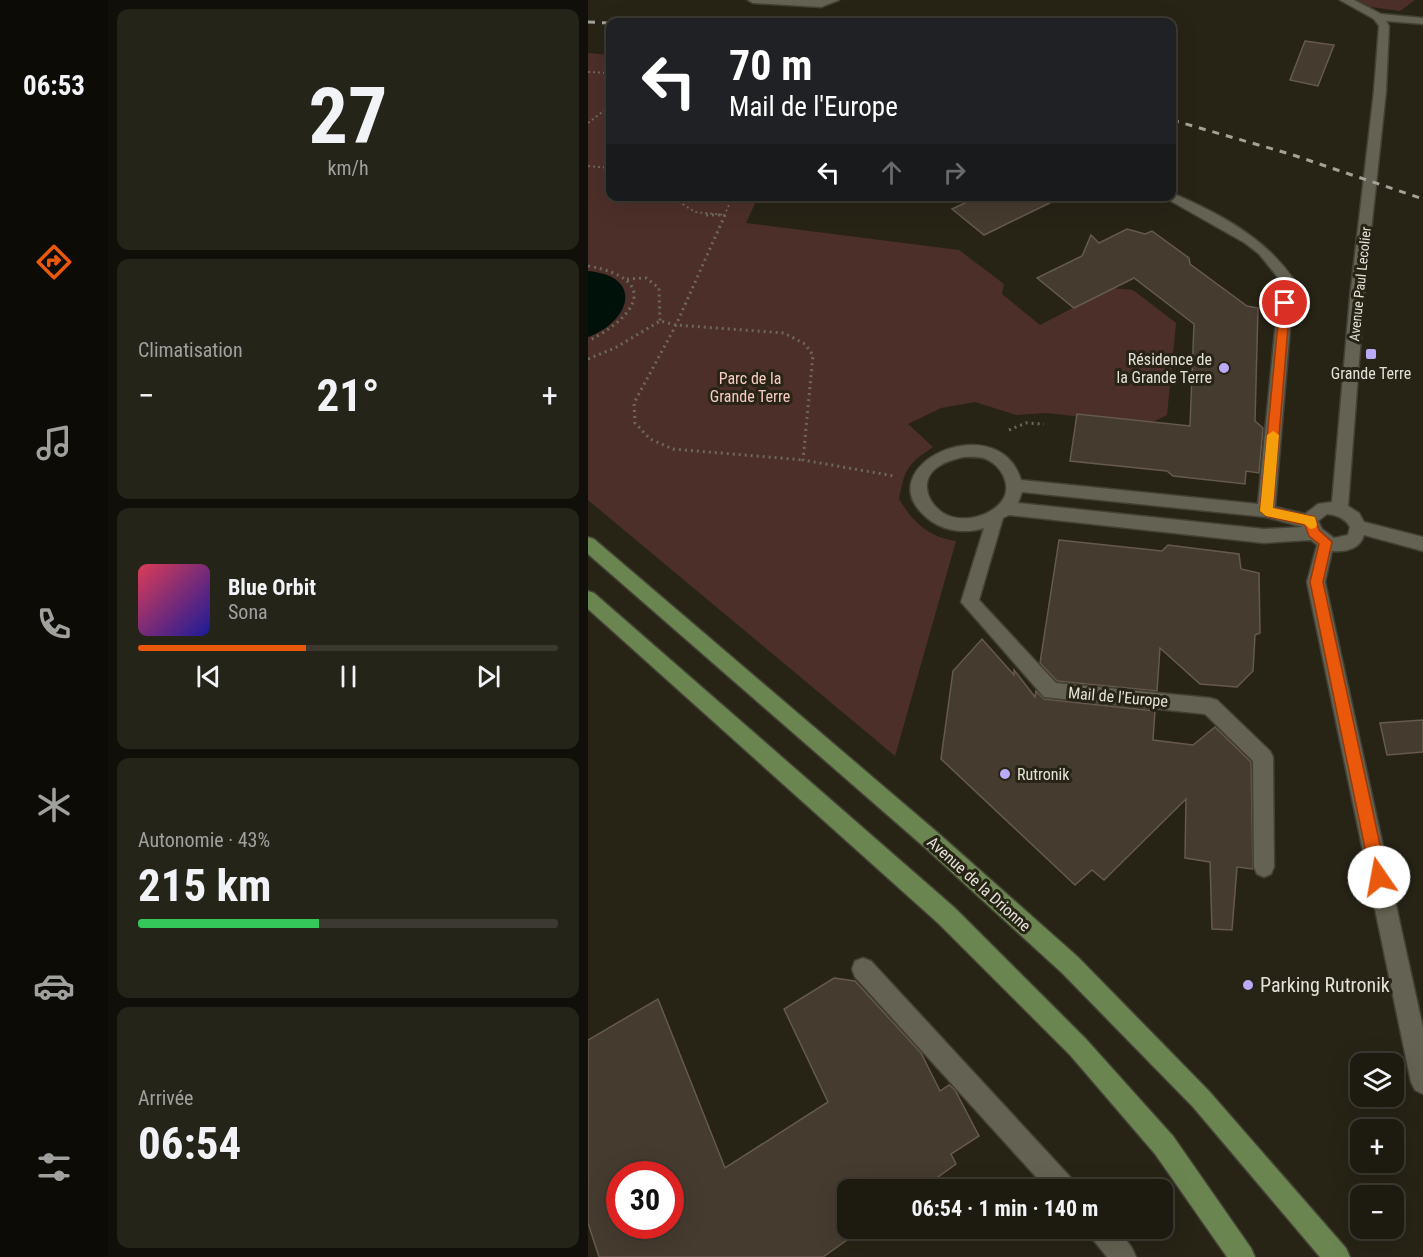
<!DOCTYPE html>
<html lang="fr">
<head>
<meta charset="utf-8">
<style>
	body { margin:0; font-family:"Roboto Condensed",sans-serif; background:#252419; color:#f1f3f6; height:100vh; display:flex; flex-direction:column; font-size:22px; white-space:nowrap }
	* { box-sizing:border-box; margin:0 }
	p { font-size:20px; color:#a0a19f }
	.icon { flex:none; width:33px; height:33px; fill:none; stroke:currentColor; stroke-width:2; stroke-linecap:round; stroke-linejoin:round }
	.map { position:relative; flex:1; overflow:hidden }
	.panel { display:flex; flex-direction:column; gap:9px; padding:9px; background:#100f09; width:480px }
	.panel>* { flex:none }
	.hud { position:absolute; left:18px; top:18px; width:570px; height:183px; border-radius:12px; box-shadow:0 6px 24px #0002,0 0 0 2px #3b3930; background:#202124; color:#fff; overflow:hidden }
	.buttons { position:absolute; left:762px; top:1053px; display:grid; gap:12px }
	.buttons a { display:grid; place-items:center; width:54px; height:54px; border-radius:12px; background:#1d1b10; box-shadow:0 6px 24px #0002,0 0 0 2px #3b3930; font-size:30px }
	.speed { position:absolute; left:18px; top:1161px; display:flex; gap:12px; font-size:30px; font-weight:700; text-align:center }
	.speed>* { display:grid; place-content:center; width:78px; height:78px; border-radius:50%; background:#1d1b10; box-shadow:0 6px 24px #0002,0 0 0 2px #3b3930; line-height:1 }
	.speed .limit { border:9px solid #d22; background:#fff; color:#111 }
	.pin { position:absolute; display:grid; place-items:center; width:51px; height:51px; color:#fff; margin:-26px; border:3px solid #fff; border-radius:50%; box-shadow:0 2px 6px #0007 }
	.me { position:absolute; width:66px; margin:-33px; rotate:348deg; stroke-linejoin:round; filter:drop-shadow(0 0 4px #0008) }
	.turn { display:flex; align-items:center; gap:21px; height:126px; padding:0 24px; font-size:27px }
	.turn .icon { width:78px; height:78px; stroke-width:2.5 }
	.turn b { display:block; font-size:42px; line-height:51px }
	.lanes { display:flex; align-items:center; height:57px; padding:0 24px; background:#0003; justify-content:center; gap:30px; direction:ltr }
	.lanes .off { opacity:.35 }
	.big { font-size:45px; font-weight:700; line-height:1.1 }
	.panel .widget { flex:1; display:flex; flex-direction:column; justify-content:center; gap:9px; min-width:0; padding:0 21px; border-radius:12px; background:#252419 }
	.panel .dial { align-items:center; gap:0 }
	.dial b { font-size:78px; line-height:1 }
	.song { display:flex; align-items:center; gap:18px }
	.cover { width:72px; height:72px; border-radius:9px; background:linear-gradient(135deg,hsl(350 70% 55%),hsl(240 70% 35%)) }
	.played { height:6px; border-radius:3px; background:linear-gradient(90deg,#ea580c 40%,#3b3930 40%) }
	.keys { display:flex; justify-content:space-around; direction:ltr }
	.heat { display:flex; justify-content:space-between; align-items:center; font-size:33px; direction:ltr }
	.charge { height:9px; border-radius:4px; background:linear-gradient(90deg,#34c759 43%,#3b3930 0) }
	.trip { position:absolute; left:249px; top:1179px; width:336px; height:60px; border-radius:12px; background:#1d1b10; box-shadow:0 6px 24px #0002,0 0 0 2px #3b3930; font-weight:700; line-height:60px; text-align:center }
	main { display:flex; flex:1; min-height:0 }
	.tab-bar { display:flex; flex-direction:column; width:108px; justify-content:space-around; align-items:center; background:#0c0b06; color:#a0a19f }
	.tab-bar .icon { width:42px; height:42px }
	.tab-bar .on { color:#ea580c }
	.tab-bar b { font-size:27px; color:#f1f3f6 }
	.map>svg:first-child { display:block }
</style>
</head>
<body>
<main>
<nav class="tab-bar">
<b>06:53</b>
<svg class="icon on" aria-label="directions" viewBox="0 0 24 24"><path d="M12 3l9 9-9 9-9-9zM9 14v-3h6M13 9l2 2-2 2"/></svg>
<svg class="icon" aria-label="music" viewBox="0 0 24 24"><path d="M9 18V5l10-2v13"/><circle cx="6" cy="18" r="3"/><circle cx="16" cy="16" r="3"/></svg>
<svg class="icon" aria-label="phone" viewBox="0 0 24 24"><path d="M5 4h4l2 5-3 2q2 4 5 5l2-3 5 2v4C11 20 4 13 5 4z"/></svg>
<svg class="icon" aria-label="climate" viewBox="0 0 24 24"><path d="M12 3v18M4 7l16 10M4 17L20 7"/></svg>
<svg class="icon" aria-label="car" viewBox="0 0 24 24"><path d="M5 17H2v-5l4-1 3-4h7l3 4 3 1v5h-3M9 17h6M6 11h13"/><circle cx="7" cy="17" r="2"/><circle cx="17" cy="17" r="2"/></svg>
<svg class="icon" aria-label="filters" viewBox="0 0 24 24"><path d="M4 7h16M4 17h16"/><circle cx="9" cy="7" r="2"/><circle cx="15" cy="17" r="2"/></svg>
</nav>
<section class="panel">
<div class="widget dial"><b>27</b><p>km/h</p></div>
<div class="widget"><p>Climatisation</p>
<div class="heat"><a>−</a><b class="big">21°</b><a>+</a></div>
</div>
<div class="widget">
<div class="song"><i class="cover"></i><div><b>Blue Orbit</b><p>Sona</p></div></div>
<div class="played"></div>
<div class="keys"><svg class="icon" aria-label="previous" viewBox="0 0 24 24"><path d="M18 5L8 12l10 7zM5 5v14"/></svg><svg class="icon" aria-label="pause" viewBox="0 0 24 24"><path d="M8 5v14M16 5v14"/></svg><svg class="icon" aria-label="next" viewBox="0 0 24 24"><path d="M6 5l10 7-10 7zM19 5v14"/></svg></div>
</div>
<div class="widget"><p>Autonomie · 43%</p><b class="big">215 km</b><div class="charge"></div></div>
<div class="widget"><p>Arrivée</p><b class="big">06:54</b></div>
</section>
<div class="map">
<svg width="835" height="1257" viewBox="0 0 835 1257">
	<rect width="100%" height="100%" fill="#272416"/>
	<path fill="#4d2f29" d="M757 0H827L812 11 770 5Z
		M0 53 22 55V196L170 197 158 223 371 250 416 284 414 294 452 325 523 288 545 290 588 323 579 415 560 424 458 413 428 415 387 402 353 408 320 424 345 447C319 465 317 468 311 499 325 522 340 537 368 541L307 756 0 500Z"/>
	<path fill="#00110a" d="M0 271C56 276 43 321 0 337Z"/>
	<path fill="#463b2f" stroke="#66594d" stroke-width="1.5" fill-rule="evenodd" d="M717 41 746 45 730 86 702 80Z
		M392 196H476L396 235 364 209Z
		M539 229 557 234 564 231 601 258 602 264 659 306 670 308 667 421 675 428 671 473 658 471 657 484 585 476 579 471 482 461 489 414 602 426 606 324 546 278 486 308 449 278 494 256 503 235 511 243Z
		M471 540 574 551 580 545 651 554 653 569 671 573 672 633 667 635 665 671 649 687 612 684 572 648 569 691 469 681 452 663Z
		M394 639 426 675V670L447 697 448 691 456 699 567 711 565 740 605 745 627 727 663 762 665 869 649 867 644 930 624 929 622 862 597 858 598 799 516 880 504 870 487 885 353 759 365 671Z
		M835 720V752L799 755 792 723Z
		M246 978 267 981 333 1053 352 1091 361 1085 367 1090 391 1136 363 1154 368 1164 332 1190H260V1228H276L235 1257H11L0 1223V1040L70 999 137 1168 240 1102 196 1009ZM32 1174H82V1226H32Z"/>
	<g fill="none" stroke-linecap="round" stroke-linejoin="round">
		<g stroke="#434036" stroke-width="3">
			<path id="minor" d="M160 0H251L233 7 165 3Z
				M752 0H766L793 14 835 18V24L798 21 801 26 798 91 776 297 760 506 771 513 776 522 835 537V551L776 535C772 549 758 552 744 551L737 582 835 1028V1094L827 1090 823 1082 719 582 729 545 723 540 676 543 421 515 415 518 391 600 468 683 622 698 629 700 682 751 685 757 686 867 683 874 676 877 669 874 666 867 665 761 617 714 456 697 373 602 396 528C379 534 357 531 343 521 271 468 410 404 433 480L670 504 692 280 671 254 657 243 574 196H584V193C630 213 677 237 706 280L687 507 717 514 730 504 744 502 762 297 786 91 791 26 786 19ZM375 457C382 457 391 456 398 459 413 465 425 486 414 501 402 517 373 524 355 513 337 501 331 477 353 465 359 461 368 459 375 457ZM434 492 678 517 715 527 676 529 430 503ZM739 514C749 515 757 518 762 527L760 535 746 538 734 529 730 521Z
				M275 958 283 961 486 1181 489 1190H460L267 977 264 969 267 961Z
				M500 1228H529L544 1248 548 1257H519L503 1237Z"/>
		</g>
		<g stroke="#434036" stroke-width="3">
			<path id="major" d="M0 537 6 539 349 832 490 957 621 1091 758 1248 762 1257H732L605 1107 474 973 335 846 0 554Z
				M0 591 6 593 367 908 498 1039 585 1136 663 1248 667 1257H639L567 1154 482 1055 351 924 0 609Z"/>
		</g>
		<path stroke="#6b695c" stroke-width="2" stroke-dasharray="2 3" stroke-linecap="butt" d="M0 72 22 73
			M0 123 22 106
			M0 166 22 168
			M82 196 107 212 136 215
			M136 216 145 196"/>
		<path stroke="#6b695c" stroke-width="3" stroke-dasharray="2 4" stroke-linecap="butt" d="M118 215H136
			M137 215 88 325 46 403 47 423 62 439 85 449 215 460
			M0 266C72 279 50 316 0 341
			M39 279 58 278 71 288 72 321
			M0 359 27 348 72 321 88 325 196 333 217 344 225 355 215 460 306 476
			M421 430 438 423 456 424"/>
		<use href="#minor" fill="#646252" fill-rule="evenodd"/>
		<use href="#major" fill="#6b8551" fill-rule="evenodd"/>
		<path stroke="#a4a297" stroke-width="3" stroke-dasharray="7 7" stroke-linecap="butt" d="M0 22 22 23
			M584 120 702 154 835 199"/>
	</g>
	<path fill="#ea580c" stroke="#983908" stroke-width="1.5" d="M697 300 702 303 685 508 727 517 731 530 744 542 735 582 799 877 797 883 791 885 786 883 783 877 722 582 731 544 721 536 717 525 678 516 672 511 692 303Z"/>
	<path fill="#f59e0b" d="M685 431 691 435 685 508 727 517 729 525 727 528 723 529 716 524 678 516 672 511 679 435Z"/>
	<g fill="#b9abf7" stroke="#272416" stroke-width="2">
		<rect x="777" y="348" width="12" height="12" rx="3"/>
		<circle cx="636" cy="368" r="6"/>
		<circle cx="417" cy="774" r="6"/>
		<circle cx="660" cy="985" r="6"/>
	</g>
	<g text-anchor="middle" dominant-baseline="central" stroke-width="6" stroke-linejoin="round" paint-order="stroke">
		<g font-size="14" fill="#e3e2d8" stroke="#272416">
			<text transform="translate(772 284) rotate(-84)">Avenue Paul Lecolier</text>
		</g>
		<g font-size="16" fill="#e3e2d8" stroke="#272416" text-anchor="end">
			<text x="624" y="359">Résidence de<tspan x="624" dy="18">la Grande Terre</tspan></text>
			<text x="783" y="373" text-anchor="middle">Grande Terre</text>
			<text x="429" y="774" text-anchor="start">Rutronik</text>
		</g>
		<g font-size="16" fill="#f7cbc1" stroke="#272416">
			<text x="162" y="378">Parc de la<tspan x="162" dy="18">Grande Terre</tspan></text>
		</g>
		<g font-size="16" fill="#e3e2d8" stroke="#272416">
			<text transform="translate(530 697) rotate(5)">Mail de l'Europe</text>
			<text transform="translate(391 884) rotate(42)">Avenue de la Drionne</text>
		</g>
		<g font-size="20" fill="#e3e2d8" stroke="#272416" text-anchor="start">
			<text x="672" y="985">Parking Rutronik</text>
		</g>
	</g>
</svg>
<div class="buttons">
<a><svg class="icon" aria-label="layers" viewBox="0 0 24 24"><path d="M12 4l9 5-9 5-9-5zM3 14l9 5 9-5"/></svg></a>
<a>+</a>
<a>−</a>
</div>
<div class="speed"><div class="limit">30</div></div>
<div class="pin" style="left:697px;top:303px;background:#d93025"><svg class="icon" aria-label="arrive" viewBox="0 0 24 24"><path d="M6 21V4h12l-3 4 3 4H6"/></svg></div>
<svg class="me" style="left:791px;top:877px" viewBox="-20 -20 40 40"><circle r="19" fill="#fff"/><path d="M0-13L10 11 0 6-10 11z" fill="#ea580c"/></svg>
<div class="trip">06:54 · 1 min · 140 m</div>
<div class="hud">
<div class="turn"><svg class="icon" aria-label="left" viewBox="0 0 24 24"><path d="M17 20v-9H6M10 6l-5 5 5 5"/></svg><div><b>70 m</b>Mail de l'Europe</div></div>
<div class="lanes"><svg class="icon" aria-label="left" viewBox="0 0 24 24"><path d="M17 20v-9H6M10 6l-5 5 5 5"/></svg><svg class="icon off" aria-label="ahead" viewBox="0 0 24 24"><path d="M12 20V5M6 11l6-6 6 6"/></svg><svg class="icon off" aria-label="right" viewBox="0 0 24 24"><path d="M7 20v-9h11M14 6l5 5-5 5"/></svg></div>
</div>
</div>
</main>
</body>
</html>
